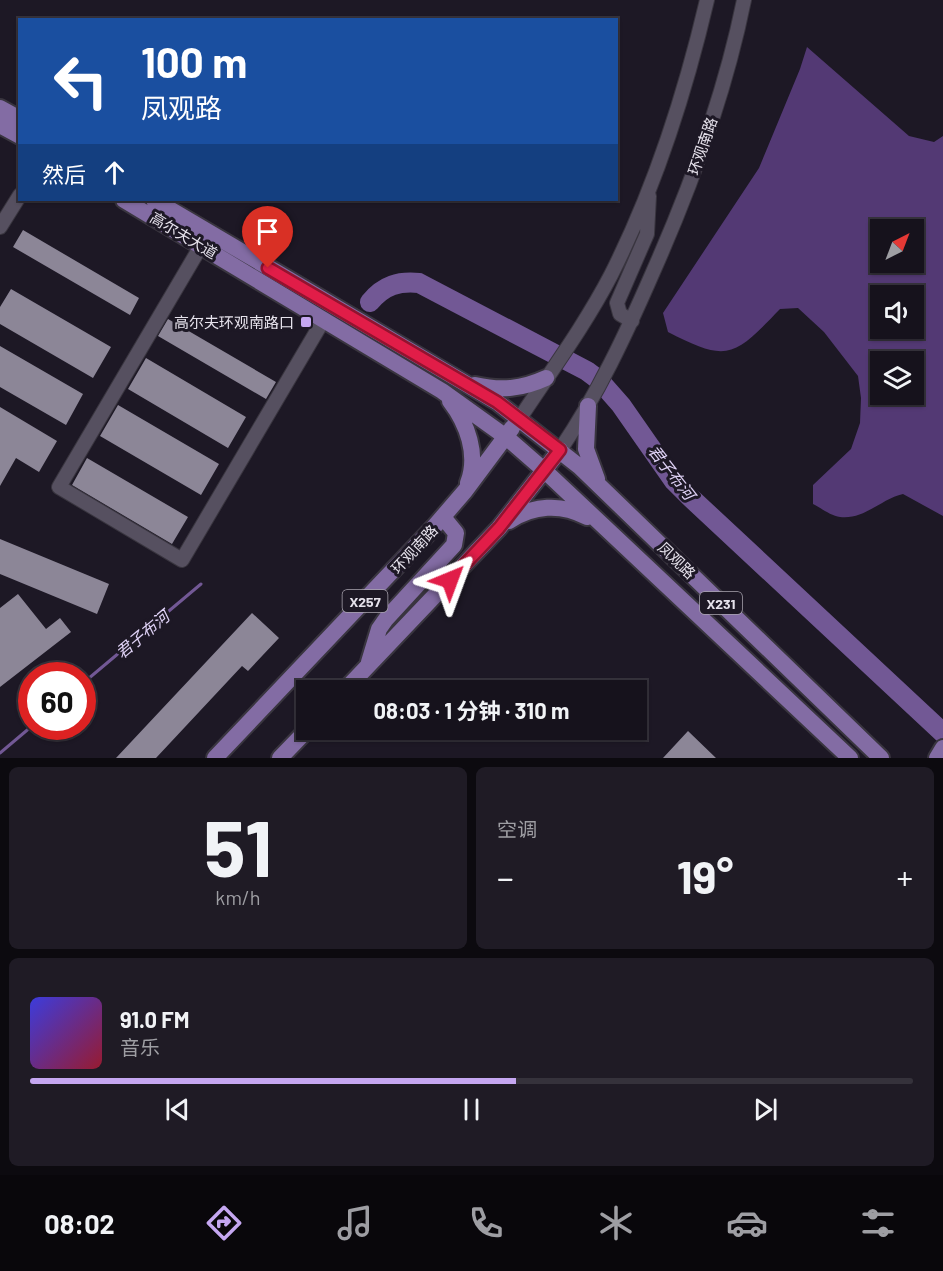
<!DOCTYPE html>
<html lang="zh">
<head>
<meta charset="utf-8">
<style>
	body { margin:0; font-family:Barlow,"Noto Sans SC",sans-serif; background:#1f1b25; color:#f1f3f6; height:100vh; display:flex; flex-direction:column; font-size:22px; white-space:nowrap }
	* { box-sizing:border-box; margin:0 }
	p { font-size:20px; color:#9e9ea3 }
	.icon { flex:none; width:33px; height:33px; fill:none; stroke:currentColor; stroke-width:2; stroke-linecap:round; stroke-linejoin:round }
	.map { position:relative; height:758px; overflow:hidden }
	.panel { display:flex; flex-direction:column; gap:9px; padding:9px; background:#0c0a0f; flex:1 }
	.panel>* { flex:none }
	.hud { position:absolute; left:18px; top:18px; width:600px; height:183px; border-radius:0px; box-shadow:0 2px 4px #0004,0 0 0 2px #35323b; background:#1a4fa0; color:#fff; overflow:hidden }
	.needle { width:39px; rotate:42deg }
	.controls { position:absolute; left:870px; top:219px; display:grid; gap:12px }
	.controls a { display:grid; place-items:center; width:54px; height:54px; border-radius:0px; background:#16121c; box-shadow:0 2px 4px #0004,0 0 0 2px #35323b; font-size:30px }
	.speed { position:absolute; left:18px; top:662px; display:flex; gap:12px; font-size:30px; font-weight:700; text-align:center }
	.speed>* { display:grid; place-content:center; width:78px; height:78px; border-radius:50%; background:#16121c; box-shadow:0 2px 4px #0004,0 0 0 2px #35323b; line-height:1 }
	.speed .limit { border:9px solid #d22; background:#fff; color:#111 }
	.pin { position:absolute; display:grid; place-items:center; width:51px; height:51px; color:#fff; margin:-62px -26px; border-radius:50% 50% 50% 0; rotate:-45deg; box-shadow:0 0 6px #0007 }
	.pin .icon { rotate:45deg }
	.me { position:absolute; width:66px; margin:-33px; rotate:44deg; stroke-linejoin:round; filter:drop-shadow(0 0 4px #0008) }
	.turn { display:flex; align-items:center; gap:21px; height:126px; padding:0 24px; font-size:27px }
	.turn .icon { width:78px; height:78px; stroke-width:2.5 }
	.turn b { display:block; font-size:42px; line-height:51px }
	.then { display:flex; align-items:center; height:57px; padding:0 24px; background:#0003; gap:12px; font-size:22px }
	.big { font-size:45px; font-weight:700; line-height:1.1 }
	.panel .widget { flex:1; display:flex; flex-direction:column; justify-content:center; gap:9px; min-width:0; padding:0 21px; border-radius:9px; background:#1f1b25 }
	.panel .dial { align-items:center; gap:0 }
	.dial b { font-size:78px; line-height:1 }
	.song { display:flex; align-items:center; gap:18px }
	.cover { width:72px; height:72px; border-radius:9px; background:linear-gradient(135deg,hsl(240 70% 55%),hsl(350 70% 35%)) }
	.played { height:6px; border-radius:3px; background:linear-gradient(90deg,#c5a7f1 55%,#35323b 55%) }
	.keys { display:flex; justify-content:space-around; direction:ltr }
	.heat { display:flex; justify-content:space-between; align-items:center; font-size:33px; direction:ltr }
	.panel .tiles { flex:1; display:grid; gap:9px; grid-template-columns:1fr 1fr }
	.widget:last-child { grid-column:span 2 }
	.trip { position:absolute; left:296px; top:680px; width:351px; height:60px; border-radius:0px; background:#16121c; box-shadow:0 2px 4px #0004,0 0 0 2px #35323b; font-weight:700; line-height:60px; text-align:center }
	.tab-bar { display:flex; height:96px; justify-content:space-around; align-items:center; background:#09070b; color:#9e9ea3 }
	.tab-bar .icon { width:42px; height:42px }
	.tab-bar .on { color:#c5a7f1 }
	.tab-bar b { font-size:27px; color:#f1f3f6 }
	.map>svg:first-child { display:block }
</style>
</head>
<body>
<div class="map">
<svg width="943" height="758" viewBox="0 0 943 758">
	<rect width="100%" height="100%" fill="#1d1825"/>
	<path fill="#533974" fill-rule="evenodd" d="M807 47 909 136 934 142 943 136V516L903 494C881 499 864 520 840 517 831 516 821 508 813 504V485L851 449 860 423 861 398 858 376 824 332 798 308 780 309C734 357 728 363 668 332L663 313 759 168 800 69ZM880 230H914V262H880ZM880 296H914V328H880ZM880 362H914V394H880Z"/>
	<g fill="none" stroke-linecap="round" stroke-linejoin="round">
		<path stroke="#725895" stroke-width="3" d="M82 684 201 584
			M0 753 32 726"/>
		<path stroke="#725895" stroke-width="20" d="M370 302C384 285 399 281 419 283L587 371 599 380 621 405 674 481 690 497 943 733"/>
	</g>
	<path fill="#8c8697" d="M23 230 139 298 130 315 13 247Z
		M11 289 111 347 93 378 0 324V307Z
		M168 319 276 382 266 399 158 336Z
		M0 346 83 394 66 425 0 387Z
		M146 358 246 417 228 448 128 389Z
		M118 405 219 464 201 495 100 436Z
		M0 407 57 441 39 472 16 458 0 486Z
		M87 458 188 517 172 544 72 485Z
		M0 539 109 584 97 614 0 574Z
		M18 594 46 629 60 618 71 632 0 687V608Z
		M252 613 279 638 248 671 242 666 156 758H116Z
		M688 731 716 758H663Z"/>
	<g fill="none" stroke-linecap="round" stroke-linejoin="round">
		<g stroke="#39353f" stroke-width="16">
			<path id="minor" d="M0 227 20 195
				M201 246 59 487 182 560 324 319
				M632 321 620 314 617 303 647 234 649 196
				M520 418C551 371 585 325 611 275 654 190 685 94 707 0
				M560 450C598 394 626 334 653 272 692 184 725 94 744 0"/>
		</g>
		<g stroke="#39353f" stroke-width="20">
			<path id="major" d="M0 108 20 119
				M0 125 20 136
				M124 200 442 391 506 437 545 471 850 758
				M154 200 497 402 580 467 881 758
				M475 385C501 391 522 389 546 378
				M450 401C467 423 479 455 468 483
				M588 406 586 449 597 479
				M509 521C533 505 561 503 587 517
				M369 662 379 629 386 619 454 545 456 533 443 517
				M345 690 499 528 560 450
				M215 758 434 527 465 491 512 428
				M280 758 308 729
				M937 758 943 748"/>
		</g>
		<use href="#minor" stroke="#565060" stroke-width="14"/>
		<use href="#major" stroke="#836ca4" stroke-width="16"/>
	</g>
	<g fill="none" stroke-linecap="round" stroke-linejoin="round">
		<g stroke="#92132f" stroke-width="15">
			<path id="route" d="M268 268 497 402 560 450 499 528 450 580"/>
		</g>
		<use href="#route" stroke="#e11d48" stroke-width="10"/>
	</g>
	<rect fill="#c5a7f1" stroke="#1d1825" stroke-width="2" x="300" y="316" width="12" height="12" rx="3"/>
	<g text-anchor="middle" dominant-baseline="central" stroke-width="6" stroke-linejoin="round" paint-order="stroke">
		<g fill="#1d1825" stroke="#aaa5b0" stroke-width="1.5">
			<rect x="342.5" y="590" width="45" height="22" rx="4.5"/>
			<rect x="700" y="592" width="42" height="22" rx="4.5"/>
		</g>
		<g font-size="14" font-weight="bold" fill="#e6e2ec">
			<text x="365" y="601">X257</text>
			<text x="721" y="603">X231</text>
		</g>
		<g font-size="15" fill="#e6e2ec" stroke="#1d1825">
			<text transform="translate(702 146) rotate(-71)">环观南路</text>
			<text transform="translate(184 235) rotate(31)">高尔夫大道</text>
			<text transform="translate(414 549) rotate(-47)">环观南路</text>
			<text transform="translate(677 560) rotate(44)">凤观路</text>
		</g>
		<g font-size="15" fill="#e6e2ec" stroke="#1d1825" text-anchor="end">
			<text x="294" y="322">高尔夫环观南路口</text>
		</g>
		<g font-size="16" font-style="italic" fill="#e0d3f7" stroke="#1d1825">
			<text transform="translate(672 472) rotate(52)">君子布河</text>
			<text transform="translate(142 634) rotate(-40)">君子布河</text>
		</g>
	</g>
</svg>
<div class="controls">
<a><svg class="needle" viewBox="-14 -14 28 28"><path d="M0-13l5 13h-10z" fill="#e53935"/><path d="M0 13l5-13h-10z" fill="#9e9ea3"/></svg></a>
<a><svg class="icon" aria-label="sound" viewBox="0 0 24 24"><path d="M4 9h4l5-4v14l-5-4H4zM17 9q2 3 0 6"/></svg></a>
<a><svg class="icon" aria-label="layers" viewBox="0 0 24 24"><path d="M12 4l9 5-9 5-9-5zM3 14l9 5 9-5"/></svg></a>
</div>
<div class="speed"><div class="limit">60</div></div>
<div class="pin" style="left:268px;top:268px;background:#d93025"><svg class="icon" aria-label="arrive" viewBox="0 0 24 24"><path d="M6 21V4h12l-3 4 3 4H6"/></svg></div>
<svg class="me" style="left:450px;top:580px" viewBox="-20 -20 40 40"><path d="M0-17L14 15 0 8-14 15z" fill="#e11d48" stroke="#fff" stroke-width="4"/></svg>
<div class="trip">08:03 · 1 分钟 · 310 m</div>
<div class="hud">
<div class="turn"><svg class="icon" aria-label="left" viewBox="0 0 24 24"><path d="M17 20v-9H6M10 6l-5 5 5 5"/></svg><div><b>100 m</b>凤观路</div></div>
<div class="then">然后<svg class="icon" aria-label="ahead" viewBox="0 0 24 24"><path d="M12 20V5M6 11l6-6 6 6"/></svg></div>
</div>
</div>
<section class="panel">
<div class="tiles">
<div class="widget dial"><b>51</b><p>km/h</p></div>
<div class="widget"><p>空调</p>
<div class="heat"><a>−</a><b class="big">19°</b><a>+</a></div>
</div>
<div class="widget">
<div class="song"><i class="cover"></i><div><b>91.0 FM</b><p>音乐</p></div></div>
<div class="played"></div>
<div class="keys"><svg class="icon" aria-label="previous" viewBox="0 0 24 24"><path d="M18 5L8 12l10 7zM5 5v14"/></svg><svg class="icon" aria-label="pause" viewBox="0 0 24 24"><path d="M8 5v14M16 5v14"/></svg><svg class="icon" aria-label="next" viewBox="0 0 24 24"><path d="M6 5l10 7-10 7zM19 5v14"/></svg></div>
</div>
</div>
</section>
<nav class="tab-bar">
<b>08:02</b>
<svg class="icon on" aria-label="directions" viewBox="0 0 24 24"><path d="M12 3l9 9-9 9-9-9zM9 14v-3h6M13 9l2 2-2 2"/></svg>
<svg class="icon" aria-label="music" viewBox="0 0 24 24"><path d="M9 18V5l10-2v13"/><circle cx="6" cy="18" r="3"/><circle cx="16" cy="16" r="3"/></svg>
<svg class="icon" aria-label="phone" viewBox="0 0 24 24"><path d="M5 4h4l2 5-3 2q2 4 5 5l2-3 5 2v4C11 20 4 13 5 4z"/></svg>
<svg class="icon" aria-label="climate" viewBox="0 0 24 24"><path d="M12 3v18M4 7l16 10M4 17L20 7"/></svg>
<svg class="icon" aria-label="car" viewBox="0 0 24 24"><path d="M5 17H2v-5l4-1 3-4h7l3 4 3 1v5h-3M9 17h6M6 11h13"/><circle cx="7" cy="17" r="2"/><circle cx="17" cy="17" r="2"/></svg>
<svg class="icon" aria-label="filters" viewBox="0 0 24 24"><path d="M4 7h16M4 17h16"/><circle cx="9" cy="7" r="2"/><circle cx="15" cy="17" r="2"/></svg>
</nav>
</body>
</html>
